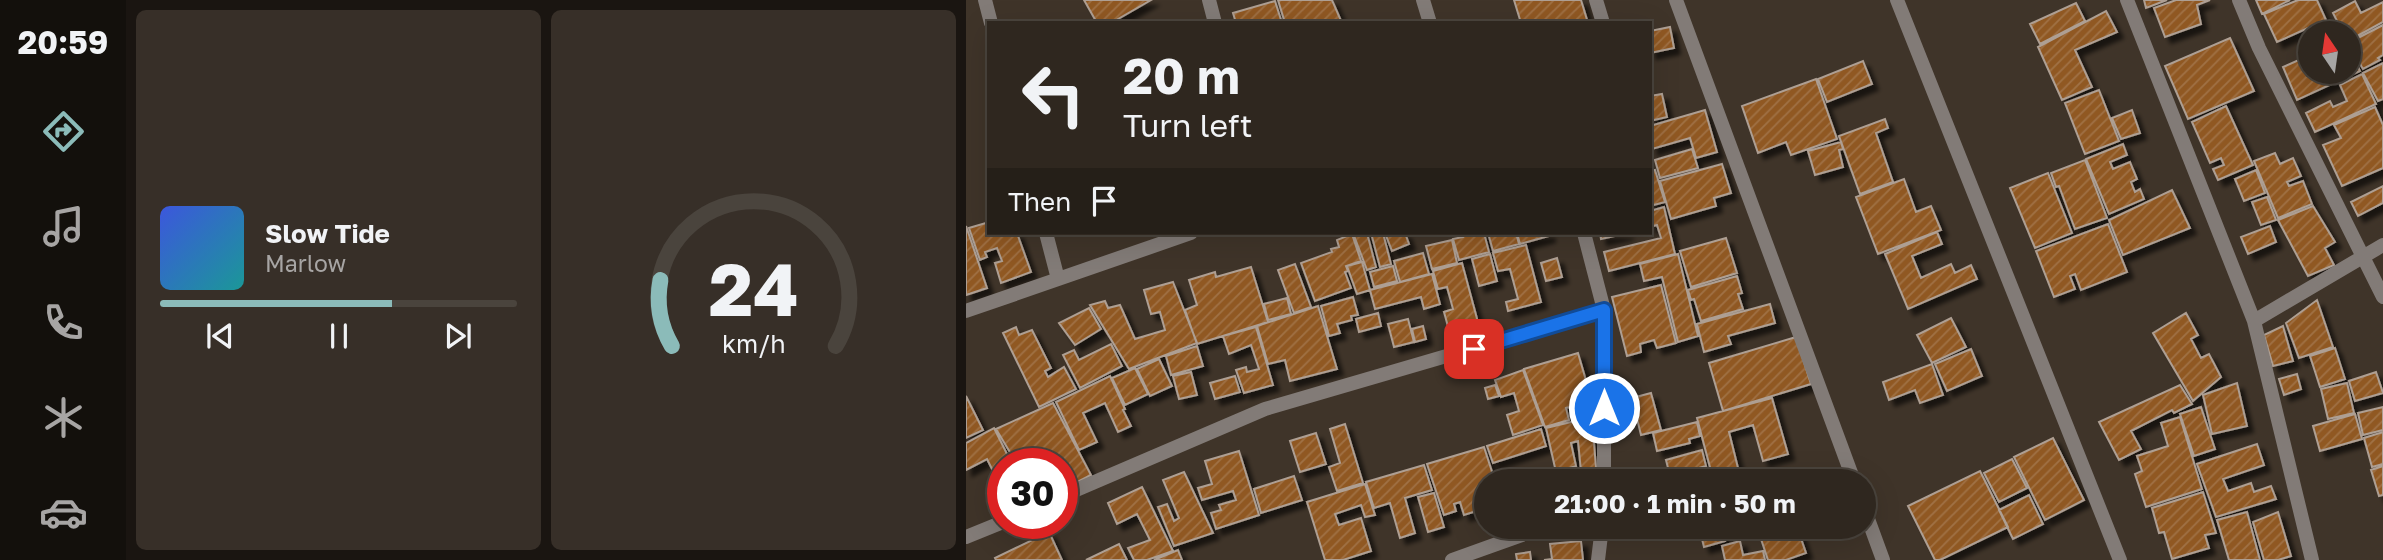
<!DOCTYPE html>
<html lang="en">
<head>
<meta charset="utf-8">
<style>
	body { margin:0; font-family:"Golos Text",sans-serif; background:#372f28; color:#f1f3f6; height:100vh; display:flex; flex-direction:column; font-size:26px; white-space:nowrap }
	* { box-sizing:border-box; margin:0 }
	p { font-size:23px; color:#a7a5a4 }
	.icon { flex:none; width:38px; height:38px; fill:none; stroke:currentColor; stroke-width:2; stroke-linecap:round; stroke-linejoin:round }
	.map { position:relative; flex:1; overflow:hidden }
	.details { display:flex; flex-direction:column; gap:10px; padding:10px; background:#1a1511; width:840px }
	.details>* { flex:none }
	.top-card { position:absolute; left:21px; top:21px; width:665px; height:214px; border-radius:0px; box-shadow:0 7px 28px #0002,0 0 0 2px #4a443d; background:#2f271f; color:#f1f3f6; overflow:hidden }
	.needle { width:46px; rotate:347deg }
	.controls { position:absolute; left:1332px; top:21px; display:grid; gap:14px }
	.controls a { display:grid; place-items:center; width:63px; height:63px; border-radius:50%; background:#2f271f; box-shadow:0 7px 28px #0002,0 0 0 2px #4a443d; font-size:35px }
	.speed { position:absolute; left:21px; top:448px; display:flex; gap:14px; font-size:35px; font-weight:700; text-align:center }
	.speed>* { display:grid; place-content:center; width:91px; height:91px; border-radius:50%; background:#2f271f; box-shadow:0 7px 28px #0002,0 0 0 2px #4a443d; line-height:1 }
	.speed .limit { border:10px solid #d22; background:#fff; color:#111 }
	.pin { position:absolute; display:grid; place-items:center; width:60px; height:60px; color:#fff; margin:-30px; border-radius:14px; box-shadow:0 4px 10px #0006 }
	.me { position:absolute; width:77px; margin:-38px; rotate:0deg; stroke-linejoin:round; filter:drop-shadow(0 0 5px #0008) }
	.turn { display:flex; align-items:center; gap:24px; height:147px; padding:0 21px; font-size:32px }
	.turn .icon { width:91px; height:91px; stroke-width:2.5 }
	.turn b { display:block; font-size:49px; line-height:60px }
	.then { display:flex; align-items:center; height:66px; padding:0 21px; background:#0003; gap:14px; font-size:26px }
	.details .tile { flex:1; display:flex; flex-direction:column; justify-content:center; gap:10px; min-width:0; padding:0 24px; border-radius:10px; background:#372f28 }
	.details .dial { align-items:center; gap:0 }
	.dial svg { height:182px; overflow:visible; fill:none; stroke:#4a443d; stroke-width:7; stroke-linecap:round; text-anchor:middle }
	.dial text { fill:#f1f3f6; stroke:none }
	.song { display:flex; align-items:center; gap:21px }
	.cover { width:84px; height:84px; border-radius:10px; background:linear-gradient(135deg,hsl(230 70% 55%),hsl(180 70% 35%)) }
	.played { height:7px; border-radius:4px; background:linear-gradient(90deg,#8bbbb9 65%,#4a443d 65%) }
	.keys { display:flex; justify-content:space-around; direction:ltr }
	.details .tiles { flex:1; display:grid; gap:10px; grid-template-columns:repeat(2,1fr) }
	.trip { position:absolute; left:508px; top:469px; width:402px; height:70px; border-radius:35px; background:#2f271f; box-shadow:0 7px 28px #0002,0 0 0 2px #4a443d; font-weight:700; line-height:70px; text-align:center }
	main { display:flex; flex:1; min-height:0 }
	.dock { display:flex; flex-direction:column; width:126px; justify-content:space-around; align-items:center; background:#13100c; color:#a7a5a4 }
	.dock .icon { width:49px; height:49px }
	.dock .current { color:#8bbbb9 }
	.dock b { font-size:32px; color:#f1f3f6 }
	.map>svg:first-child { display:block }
</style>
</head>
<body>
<main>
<nav class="dock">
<b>20:59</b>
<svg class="icon current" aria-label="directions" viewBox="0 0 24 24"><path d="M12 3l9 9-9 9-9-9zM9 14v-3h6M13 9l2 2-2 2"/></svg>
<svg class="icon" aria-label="music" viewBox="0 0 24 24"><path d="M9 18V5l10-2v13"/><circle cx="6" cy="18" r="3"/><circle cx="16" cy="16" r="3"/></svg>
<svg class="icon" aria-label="phone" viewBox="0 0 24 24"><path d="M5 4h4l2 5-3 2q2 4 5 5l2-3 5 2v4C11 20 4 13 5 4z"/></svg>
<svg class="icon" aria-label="climate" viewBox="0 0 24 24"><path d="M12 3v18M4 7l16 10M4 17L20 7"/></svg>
<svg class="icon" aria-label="car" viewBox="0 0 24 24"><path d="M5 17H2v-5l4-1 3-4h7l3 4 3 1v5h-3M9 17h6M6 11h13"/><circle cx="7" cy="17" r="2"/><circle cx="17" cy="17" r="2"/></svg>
</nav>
<section class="details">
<div class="tiles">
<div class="tile">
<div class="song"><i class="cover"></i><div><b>Slow Tide</b><p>Marlow</p></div></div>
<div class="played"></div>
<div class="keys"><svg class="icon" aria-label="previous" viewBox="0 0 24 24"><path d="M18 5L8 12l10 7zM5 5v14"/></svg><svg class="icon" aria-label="pause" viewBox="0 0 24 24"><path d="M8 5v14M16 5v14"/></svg><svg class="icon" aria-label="next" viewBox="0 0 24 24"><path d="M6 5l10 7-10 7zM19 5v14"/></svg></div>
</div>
<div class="tile dial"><svg viewBox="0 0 100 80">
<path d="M14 69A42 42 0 1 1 86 69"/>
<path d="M14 69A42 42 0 0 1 9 40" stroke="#8bbbb9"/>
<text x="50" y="56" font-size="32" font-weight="700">24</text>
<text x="50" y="72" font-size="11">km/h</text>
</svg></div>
</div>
</section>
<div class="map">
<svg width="1417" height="560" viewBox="0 0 1417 560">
	<defs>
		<pattern id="building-hatch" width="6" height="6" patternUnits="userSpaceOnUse" patternTransform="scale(1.75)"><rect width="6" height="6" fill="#905924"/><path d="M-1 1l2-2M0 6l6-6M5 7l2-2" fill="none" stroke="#a07144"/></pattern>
		<filter id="shadow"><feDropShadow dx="6" dy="6" stdDeviation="2" flood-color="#0009"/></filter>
	</defs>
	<rect width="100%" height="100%" fill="#3f3429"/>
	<path fill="url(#building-hatch)" stroke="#ae9f93" stroke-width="2" filter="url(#shadow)" d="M118 0H185L145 23H131Z
		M312 0H366L376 23H319Z
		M548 0H615L622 23H555Z
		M1178 0H1201L1180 8Z
		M1210 0H1244L1231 5 1235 24 1199 37 1188 8Z
		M1290 0H1324L1296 14Z
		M1332 0H1351L1360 20 1311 42 1298 14Z
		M309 1 316 23H270L267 13Z
		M1389 1 1395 13 1417 2V22L1382 41V33H1377L1367 13Z
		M1110 3 1119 21 1074 44 1064 24Z
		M1140 11 1151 32 1109 50 1126 87 1096 100 1072 47Z
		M1417 25V55L1412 58 1414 60 1397 69 1386 50 1392 47 1388 40Z
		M704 27 708 48 684 53V31Z
		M1264 38 1288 91 1222 119 1199 66Z
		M1382 46 1394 71 1331 100 1317 67 1344 55V72H1382Z
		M897 61 906 84 861 102 852 79Z
		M1417 63V99L1412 101 1397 73Z
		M1396 74 1410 104 1349 132 1340 113 1364 101 1367 107 1381 101 1374 85Z
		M850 79 871 139 825 155 820 142 792 153 776 106Z
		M1133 90 1153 141 1119 154 1099 103Z
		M696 94 701 117 684 121V96Z
		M1260 106 1287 165 1252 180 1247 169 1258 165 1255 158 1244 163 1226 122Z
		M1409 107 1417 125V168L1376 186 1357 145 1375 138 1368 125Z
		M739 110 751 152 730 158 724 138 686 149 684 126Z
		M1166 110 1174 133 1155 139 1146 118Z
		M919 119 922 128 910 133 927 182 894 194 873 136Z
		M875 142 877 149 873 150 877 167 849 175 842 151Z
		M1157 144 1161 155 1144 162 1147 169 1164 162 1171 179 1165 182 1169 192 1174 189 1178 199 1143 214 1120 159Z
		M726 149 732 168 694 178 689 160Z
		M1309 153 1314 164 1327 158 1335 176 1321 182 1323 186 1337 181 1346 204 1312 218 1288 161Z
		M1119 160 1141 218 1109 229 1093 186 1090 187 1085 173Z
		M756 164 765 193 748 198 750 206 705 219 694 181Z
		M689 170 699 202 684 206V171Z
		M1290 170 1299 193 1278 201 1269 179Z
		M1082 173 1106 233 1069 248 1044 188Z
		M938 179 950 212 965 206 975 230 912 254 890 197Z
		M1417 186V203L1392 216 1385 202Z
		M1206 190 1224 228 1157 255 1143 220Z
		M1301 197 1310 220 1295 225 1286 202Z
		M1347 206 1369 242 1359 248 1368 265 1342 276 1312 220Z
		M698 207 709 254 643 271 638 252 695 238 691 225 684 227V211Z
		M23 222V233H51L65 272 35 283 29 263 36 261 31 248 19 252 21 257 14 260 3 228Z
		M1142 224 1161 272 1115 290 1109 274 1104 276 1109 289 1088 297 1070 251Z
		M0 226 21 288 0 295Z
		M1304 226 1310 242 1282 254 1275 237Z
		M971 232 976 244 946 256 955 278 985 264 989 273 1005 265 1011 279 942 309 919 254Z
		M387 233H401L410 267 401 270Z
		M405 233H417L425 264 414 267Z
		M419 233H439L443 244 426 251Z
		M496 233H518L523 252 493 260 487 239 497 237Z
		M522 233H550L553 244 527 251Z
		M551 233H583V236L554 244Z
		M634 233H662L635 239Z
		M386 234 395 261 380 266 382 271 379 272 385 288 349 301 335 263 366 252 365 249 373 247 371 240Z
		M760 238 771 273 725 287 714 251Z
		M486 240 491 263 466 269 460 246Z
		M560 245 575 302 542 311 540 302 552 299 544 269 532 271 527 253Z
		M457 253 463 274 434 282 428 261Z
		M524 254 531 281 513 286 506 259Z
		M712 254 732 336 712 342 696 277 678 281 674 264Z
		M591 258 596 277 580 281 575 263Z
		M396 262 404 290 391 294 381 266Z
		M496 263 513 326 484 334 478 312 487 309 481 287 472 289 467 271Z
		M329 264 345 307 328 313 312 270Z
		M427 266 431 281 408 287 404 272Z
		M285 267 302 322 231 344 219 310 231 305 223 280 249 272 250 277Z
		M466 274 474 304 458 309 455 297 409 309 404 290Z
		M771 276 776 293 772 294 777 309 735 321 728 299 725 300 722 290Z
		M207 282 231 343 163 369 124 305 139 301 142 308 154 305 169 339 199 330 194 312 185 314 178 290Z
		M695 285 710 343 691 348 688 340 674 344 675 352 661 356 646 297Z
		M387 297 392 315 385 316 386 320 371 324 374 333 363 336 355 306Z
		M321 298 325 314 302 320 298 304Z
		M1351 300 1367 347 1333 358 1320 323Z
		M804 304 809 323 762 336 765 344 738 352 731 324Z
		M352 306 371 369 324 381 319 360 302 364 291 326Z
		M123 308 135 329 109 345 93 323Z
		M412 313 415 326 393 332 390 319Z
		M1220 313 1232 335 1225 339 1235 358 1243 354 1255 377 1227 401 1187 333Z
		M985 318 1000 347 966 363 951 335Z
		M442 319 448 342 428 347 422 324Z
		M457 326 460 339 449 342 446 329Z
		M1317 326 1327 361 1307 366 1298 335Z
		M50 327 53 335 66 330 85 368 79 371 82 377 98 367 110 389 73 407 37 333Z
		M290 327 307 385 278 393 270 370 280 367 281 372 293 369 285 345 263 354 257 336Z
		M830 337 845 384 757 411 743 363Z
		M145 344 156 366 114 388 97 355 108 350 113 360Z
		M231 346 237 366 205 375 200 356Z
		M1369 348 1379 379 1354 387 1344 356Z
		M1005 349 1016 376 981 391 969 364Z
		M612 353 626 401 600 408 603 420 579 427 558 369Z
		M193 359 206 386 184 396 171 369Z
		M966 364 977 395 954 403 949 390 923 400 917 382Z
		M169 368 182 394 159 405 146 378Z
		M557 370 577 425 547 435 541 415 553 411 548 393 535 397 529 380Z
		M225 372 231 395 213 399 207 376Z
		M1410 372 1417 393 1389 401 1383 381Z
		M1331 374 1335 389 1318 395 1313 379Z
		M144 376 159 409 157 410 165 426 152 432 139 403 117 413 131 442 113 450 90 402Z
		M269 376 274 392 249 399 244 383Z
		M1271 383 1281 426 1246 434 1237 395Z
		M1381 383 1388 413 1362 419 1355 389Z
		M529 385 533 396 522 399 519 388Z
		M1214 385 1226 404 1208 413 1206 410 1165 431 1175 449 1153 460 1133 422Z
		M685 393 695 430 675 435 666 398Z
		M0 396 17 430 0 438Z
		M806 398 822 454 797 461 787 425 763 432 772 468 746 475 731 418Z
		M87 403 125 475 96 490V464H51L30 429Z
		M1235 407 1249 449 1228 456 1214 414Z
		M1417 407V430L1397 435 1392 413Z
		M1389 414 1396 439 1354 451 1347 426Z
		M626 417 631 481H616L612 441 605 443 610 466 604 468 607 481H592L580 428Z
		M1214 417 1236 489 1180 507 1169 474 1176 471 1171 456 1202 446 1195 423Z
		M731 422 734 436 723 439 724 443 691 451 687 433Z
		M379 424 397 483 371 491 363 467 374 463 364 429Z
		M28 428 46 464H37L36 489 21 459 0 470V443Z
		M575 429 580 446 527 463 521 446Z
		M1417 432V464L1406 467 1398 438Z
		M350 433 360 464 334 472 324 441Z
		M1087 438 1118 500 1079 520 1048 457Z
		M1291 444 1298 465 1257 479 1262 491 1285 483 1288 492 1305 486 1310 499 1250 517 1231 464Z
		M518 447 529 481H520V508L498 515 494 502 488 504 490 511 478 515 461 464Z
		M736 450 740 466 704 476 700 460Z
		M273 451 293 515 250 529 245 513 255 510 253 505 270 500 267 491 236 500 232 488 246 484 239 461Z
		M1046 459 1061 488 1033 502 1018 473Z
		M458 465 466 490 439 498 449 533 434 538 424 503 408 508 400 482Z
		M1417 466V495L1413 496 1405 470Z
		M838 470 841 481H817L816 478Z
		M882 470 886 481H850Z
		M1014 471 1042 527 974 560H969L942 506Z
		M218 472 247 533 208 546 192 507 201 504 208 521 213 518 197 480Z
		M709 475 711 481H684Z
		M328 476 336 500 295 513 288 489Z
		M399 484 409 515 399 517 395 505 369 514 373 525 395 518 405 551 377 560H359L341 502Z
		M176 487 207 551 181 560H168L162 548 184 540 171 514 151 524 142 503Z
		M1237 492 1250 533 1239 535 1243 548 1206 559 1198 532 1193 533 1186 508Z
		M468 493 478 527 462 532 452 497Z
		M1063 495 1077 524 1047 539 1033 510Z
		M1281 512 1294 560H1263L1251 520Z
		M1312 512 1325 556 1312 560H1298L1287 522Z
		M733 527H755L759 541 738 547Z
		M791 527H831L840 553 820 560H802Z
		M83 532 96 560H30L29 558Z
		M615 541 617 560H578L586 559 584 544Z
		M774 541 777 555 797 551 799 560H759L756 546Z
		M153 544 161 560H120Z
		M212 550 216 560H188Z
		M564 552 565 560H551L550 554Z"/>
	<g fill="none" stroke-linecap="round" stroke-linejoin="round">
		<path stroke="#827b77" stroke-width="14" d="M19 0 25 23
			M243 0 249 23
			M457 0 464 23
			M630 0 637 23
			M710 0 888 481
			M931 0 1154 560
			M1161 0 1288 321 1346 560
			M1273 0 1293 48 1417 297
			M80 233 92 279
			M618 233 638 310V481
			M0 311 225 233
			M1288 321 1417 245
			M96 496 299 409 638 310
			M898 508 917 560
			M0 537 37 522
			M486 560 578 527
			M632 560 636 527"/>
	</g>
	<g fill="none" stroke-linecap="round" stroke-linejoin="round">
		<g stroke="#114b97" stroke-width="18">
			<path id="route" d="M508 349 638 310V408"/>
		</g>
		<use href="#route" stroke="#1a73e8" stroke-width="12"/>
	</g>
</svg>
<div class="controls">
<a><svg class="needle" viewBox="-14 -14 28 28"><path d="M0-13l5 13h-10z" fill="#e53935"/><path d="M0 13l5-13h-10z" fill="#a7a5a4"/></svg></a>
</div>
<div class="speed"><div class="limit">30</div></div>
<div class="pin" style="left:508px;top:349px;background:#d93025"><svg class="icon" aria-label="arrive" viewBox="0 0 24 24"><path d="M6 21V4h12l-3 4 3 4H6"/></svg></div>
<svg class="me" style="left:638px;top:408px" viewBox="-20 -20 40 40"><circle r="17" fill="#1a73e8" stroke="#fff" stroke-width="3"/><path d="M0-11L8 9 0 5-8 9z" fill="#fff"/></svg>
<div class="trip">21:00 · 1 min · 50 m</div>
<div class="top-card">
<div class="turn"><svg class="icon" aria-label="left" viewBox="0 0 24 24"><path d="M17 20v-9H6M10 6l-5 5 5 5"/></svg><div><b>20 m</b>Turn left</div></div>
<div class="then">Then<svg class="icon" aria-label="arrive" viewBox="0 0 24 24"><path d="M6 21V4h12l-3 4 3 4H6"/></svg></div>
</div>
</div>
</main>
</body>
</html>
